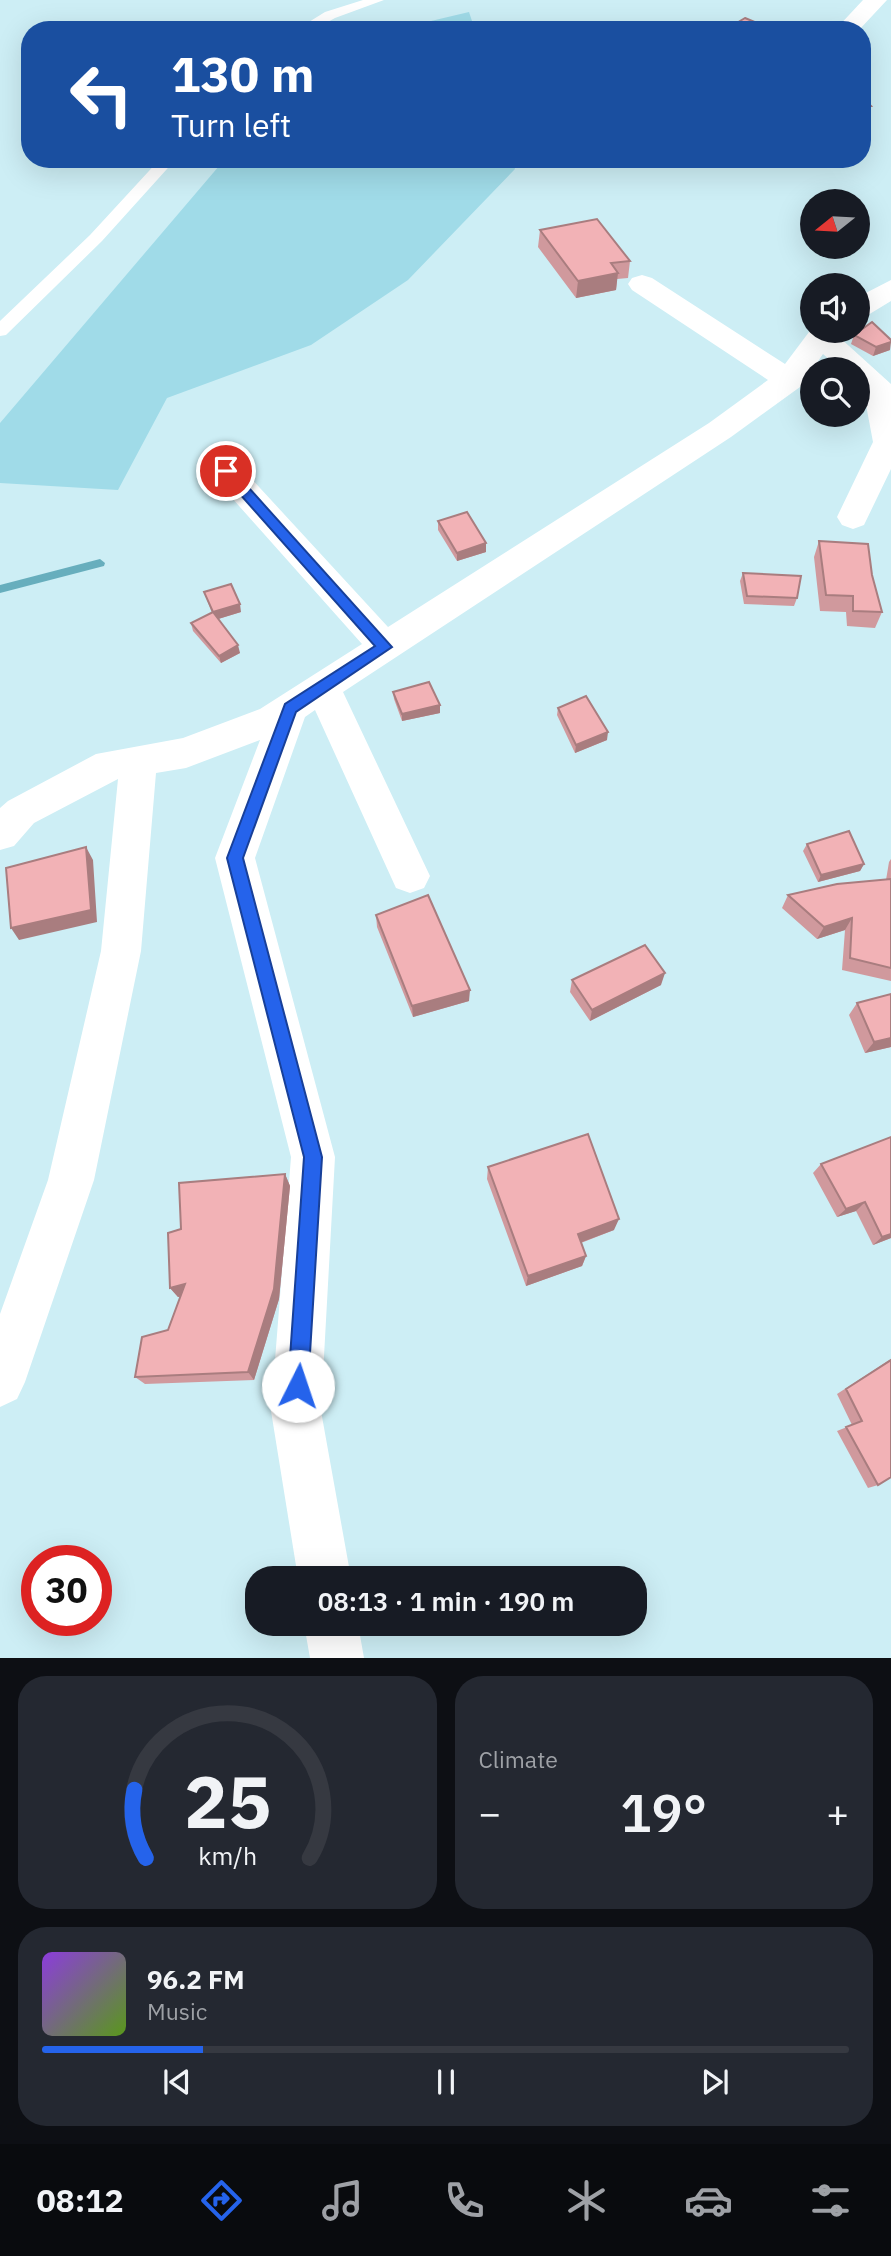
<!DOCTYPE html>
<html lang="en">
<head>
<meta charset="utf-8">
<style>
	body { margin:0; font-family:"IBM Plex Sans",sans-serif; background:#242831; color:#f1f3f6; height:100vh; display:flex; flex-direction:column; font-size:26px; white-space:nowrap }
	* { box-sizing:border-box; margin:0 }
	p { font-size:23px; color:#9ea1a6 }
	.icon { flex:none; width:38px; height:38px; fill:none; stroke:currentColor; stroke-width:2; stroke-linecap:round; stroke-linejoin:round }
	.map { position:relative; height:1658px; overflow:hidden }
	.sheet { display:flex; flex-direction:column; gap:18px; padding:18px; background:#0d0f14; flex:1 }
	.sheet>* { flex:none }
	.guide { position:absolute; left:21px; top:21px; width:850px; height:147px; border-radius:28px; box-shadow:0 7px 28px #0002; background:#1a4fa0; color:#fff; overflow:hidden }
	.needle { width:46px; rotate:252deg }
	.fabs { position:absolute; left:800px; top:189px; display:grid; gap:14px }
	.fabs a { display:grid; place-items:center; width:70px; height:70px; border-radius:50%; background:#171b24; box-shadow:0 7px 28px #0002; font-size:35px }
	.speed { position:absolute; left:21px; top:1545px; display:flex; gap:14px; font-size:35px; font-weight:700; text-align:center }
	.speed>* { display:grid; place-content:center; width:91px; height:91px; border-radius:50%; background:#171b24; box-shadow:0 7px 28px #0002; line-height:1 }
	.speed .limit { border:10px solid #d22; background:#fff; color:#111 }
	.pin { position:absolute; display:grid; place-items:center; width:60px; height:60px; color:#fff; margin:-30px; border:4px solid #fff; border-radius:50%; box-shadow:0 2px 7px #0007 }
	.me { position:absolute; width:77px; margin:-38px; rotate:4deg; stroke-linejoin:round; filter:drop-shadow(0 0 5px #0008) }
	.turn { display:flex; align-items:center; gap:24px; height:147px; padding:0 35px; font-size:32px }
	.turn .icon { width:91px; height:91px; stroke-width:2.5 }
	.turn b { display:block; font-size:49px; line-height:60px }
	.big { font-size:52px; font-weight:600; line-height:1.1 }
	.sheet .tile { flex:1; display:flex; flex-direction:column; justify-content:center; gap:10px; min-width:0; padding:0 24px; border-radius:28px; background:#242831 }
	.sheet .dial { align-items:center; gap:0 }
	.dial svg { height:182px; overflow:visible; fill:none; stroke:#363941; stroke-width:7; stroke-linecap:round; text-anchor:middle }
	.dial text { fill:#f1f3f6; stroke:none }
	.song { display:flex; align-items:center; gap:21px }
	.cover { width:84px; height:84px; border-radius:10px; background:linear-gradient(135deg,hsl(270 70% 55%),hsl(90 70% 35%)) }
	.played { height:7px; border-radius:4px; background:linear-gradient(90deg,#2563eb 20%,#363941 20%) }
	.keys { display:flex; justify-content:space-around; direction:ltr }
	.heat { display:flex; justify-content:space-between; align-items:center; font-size:38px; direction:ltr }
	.sheet .tiles { flex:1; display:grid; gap:18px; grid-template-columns:1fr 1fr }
	.tile:last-child { grid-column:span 2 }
	.trip { position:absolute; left:245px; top:1566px; width:402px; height:70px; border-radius:28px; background:#171b24; box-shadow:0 7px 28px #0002; font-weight:600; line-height:70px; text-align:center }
	.menu { display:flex; height:112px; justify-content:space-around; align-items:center; background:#090b0e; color:#9ea1a6 }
	.menu .icon { width:49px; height:49px }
	.menu .selected { color:#2563eb }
	.menu b { font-size:32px; color:#f1f3f6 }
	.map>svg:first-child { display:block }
</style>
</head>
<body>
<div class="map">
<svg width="891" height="1658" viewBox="0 0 891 1658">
	<rect width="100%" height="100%" fill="#cdeef5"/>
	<path fill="#a0dbe8" d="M469 12 475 30H393Z
		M225 159H512L515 169 408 280 311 345 167 398 118 490 0 483V423Z"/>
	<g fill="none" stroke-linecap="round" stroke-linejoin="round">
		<path fill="#67aebd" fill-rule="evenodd" d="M100 559 105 563 104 566 0 593V585Z"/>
		<path fill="#fff" fill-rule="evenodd" d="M363 0H384L335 18 313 30H296L325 12Z
			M160 159H176L102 241 6 335 0 336V321L90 235Z"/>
		<path fill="#fff" fill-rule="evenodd" d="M863 0H887L859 30H835Z
			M642 275 652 278 785 364 812 328V331H841L838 336 891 384V469L864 525 853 529 842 525 837 517 873 442 863 389 858 384V369H840L823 354 800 387 731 437 343 692 430 876 424 888 410 893 396 888 315 710 305 717 255 858 335 1157 321 1411 351 1578H298L271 1411 291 1157 215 858 260 740 186 768 156 773 141 951 94 1180 25 1382 17 1399 0 1407V1314L48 1180 101 951 118 779 34 823 14 846 0 850V808L8 801 96 754 183 738 260 709 362 644 215 479 210 471 215 463 226 460 237 463 388 627 709 423 768 380 632 290 628 284 632 278Z
			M891 280V301L868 315 858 318V297Z
			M304 1624H358L364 1658H310Z"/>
	</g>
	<path fill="#d0999d" d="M540 230 630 261 628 278 617 279 616 290 576 298 538 247Z
		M854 335 890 350 873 356 851 344Z
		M438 521 486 552 457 561 438 530Z
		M819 541 872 575 882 612 875 628 847 626 846 612 820 611 814 557Z
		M743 573 797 598 794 606 744 604 740 581Z
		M204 592 241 612 218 619 240 653 221 663 193 631 191 623 212 613Z
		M393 692 440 705V713L402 721 394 699Z
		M558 708 607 740 575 753 557 715Z
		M807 844 864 864 860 871 818 882 803 851Z
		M891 859V981L842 970 845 930 817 939 782 908 788 895 886 880 889 862Z
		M376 915 469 1001 413 1017 377 927Z
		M572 980 661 985 590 1021 570 992Z
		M857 1003 891 1047 865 1053 849 1015Z
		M891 1137V1238L873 1245 856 1211 837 1217 813 1173 821 1164Z
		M488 1167 614 1230 581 1243 586 1256 582 1266 526 1286 487 1179Z
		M285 1174 290 1186 279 1299 254 1380 145 1384 135 1377 168 1330 180 1297H178L170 1288 181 1229Z
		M891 1359 878 1485 868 1488 837 1431 852 1425 837 1394Z"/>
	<path fill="#a97d7f" d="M871 106 866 123H863V107Z
		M618 273 616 290 576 298 578 281Z
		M891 342 890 350 873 356 876 347Z
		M486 543V552L457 561V553Z
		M240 604 241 612 215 620 213 612Z
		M238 645 240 653 221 663 219 656Z
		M440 705V713L402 721V714Z
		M608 732 607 740 575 753 576 745Z
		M86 847 93 860 97 922 19 940 11 928Z
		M864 864 860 871 818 882 821 875Z
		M852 918 845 930 817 939 824 927Z
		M665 973 661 985 590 1021 592 1010Z
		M470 990 469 1001 413 1017 412 1006Z
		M891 1038V1047L865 1053 874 1042Z
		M285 1174 290 1186 279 1299 254 1380 248 1372Z
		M865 1202 856 1211 837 1217 846 1209Z
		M619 1219 614 1230 574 1245 578 1234Z
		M891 1234V1238L873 1245 882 1237Z
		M586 1256 582 1266 526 1286 528 1276Z
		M185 1284 192 1294 178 1297 170 1288Z"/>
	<path fill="#f2b2b6" stroke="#a97d7f" stroke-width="2" d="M745 18 774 30H725Z
		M863 98 871 106 863 107Z
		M597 219 630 261 611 263 618 273 578 281 540 230Z
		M872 322 891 340V342L876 347 854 335Z
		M467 512 486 543 457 553 438 521Z
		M819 541 868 544 872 575 882 612 853 611V596L826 595Z
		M743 573 801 576 797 598 747 596Z
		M231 584 240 604 213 612 204 592Z
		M213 612 238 645 219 656 191 623Z
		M429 682 440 705 402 714 393 692Z
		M586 696 608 732 576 745 558 708Z
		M849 831 864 864 821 875 807 844Z
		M86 847 91 910 11 928 6 868Z
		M891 879V968L850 958 852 918 824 927 788 895 837 884Z
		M428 895 470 990 412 1006 376 915Z
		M645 945 665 973 592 1010 572 980Z
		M891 994V1038L874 1042 857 1003Z
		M588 1134 619 1219 578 1234 586 1256 528 1276 488 1167Z
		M891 1137V1234L882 1237 865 1202 846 1209 821 1164Z
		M285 1174 274 1289 248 1372 135 1377 142 1337 168 1330 185 1284 170 1288 168 1233 181 1229 179 1183Z
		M891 1360V1477L878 1485 846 1427 862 1421 846 1389Z"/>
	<path fill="#2563eb" stroke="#184099" stroke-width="2" d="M226 466 231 468 392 647 296 712 243 858 322 1157 308 1386 305 1393 298 1396 291 1393 288 1386 304 1157 227 858 285 704 375 646 222 474 220 471Z"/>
</svg>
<div class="fabs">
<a><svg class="needle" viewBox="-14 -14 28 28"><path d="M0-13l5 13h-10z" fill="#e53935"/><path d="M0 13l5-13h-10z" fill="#9ea1a6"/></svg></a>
<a><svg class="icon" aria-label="sound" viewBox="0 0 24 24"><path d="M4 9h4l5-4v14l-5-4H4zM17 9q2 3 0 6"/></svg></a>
<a><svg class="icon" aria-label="search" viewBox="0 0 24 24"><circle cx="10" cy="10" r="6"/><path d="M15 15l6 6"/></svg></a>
</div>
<div class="speed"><div class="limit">30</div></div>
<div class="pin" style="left:226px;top:471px;background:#d93025"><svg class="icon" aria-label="arrive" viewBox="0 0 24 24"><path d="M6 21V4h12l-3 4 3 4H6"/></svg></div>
<svg class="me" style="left:298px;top:1386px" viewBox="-20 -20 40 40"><circle r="19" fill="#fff"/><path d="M0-13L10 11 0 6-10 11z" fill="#2563eb"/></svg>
<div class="trip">08:13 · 1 min · 190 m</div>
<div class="guide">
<div class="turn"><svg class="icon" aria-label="left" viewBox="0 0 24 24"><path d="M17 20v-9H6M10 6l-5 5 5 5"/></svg><div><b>130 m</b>Turn left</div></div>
</div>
</div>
<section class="sheet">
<div class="tiles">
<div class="tile dial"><svg viewBox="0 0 100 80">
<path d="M14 69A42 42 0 1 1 86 69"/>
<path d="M14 69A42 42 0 0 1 9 39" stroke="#2563eb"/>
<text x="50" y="56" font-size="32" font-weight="700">25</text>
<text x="50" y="72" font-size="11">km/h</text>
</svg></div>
<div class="tile"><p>Climate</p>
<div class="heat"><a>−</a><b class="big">19°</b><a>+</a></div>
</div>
<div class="tile">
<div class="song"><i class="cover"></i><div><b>96.2 FM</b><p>Music</p></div></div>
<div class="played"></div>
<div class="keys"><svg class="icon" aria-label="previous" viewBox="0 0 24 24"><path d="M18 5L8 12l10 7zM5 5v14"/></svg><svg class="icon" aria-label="pause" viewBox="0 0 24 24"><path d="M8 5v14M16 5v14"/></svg><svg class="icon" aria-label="next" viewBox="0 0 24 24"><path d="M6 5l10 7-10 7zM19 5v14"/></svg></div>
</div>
</div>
</section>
<nav class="menu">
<b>08:12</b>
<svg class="icon selected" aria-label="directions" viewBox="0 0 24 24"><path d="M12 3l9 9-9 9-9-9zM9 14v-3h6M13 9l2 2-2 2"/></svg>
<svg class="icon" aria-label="music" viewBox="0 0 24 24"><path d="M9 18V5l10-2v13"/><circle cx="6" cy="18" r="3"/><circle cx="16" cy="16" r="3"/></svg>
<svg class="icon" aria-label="phone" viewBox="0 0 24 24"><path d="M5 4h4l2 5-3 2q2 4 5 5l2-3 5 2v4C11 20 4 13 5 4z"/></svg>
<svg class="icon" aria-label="climate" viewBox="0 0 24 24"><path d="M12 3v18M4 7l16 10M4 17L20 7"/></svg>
<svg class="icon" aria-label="car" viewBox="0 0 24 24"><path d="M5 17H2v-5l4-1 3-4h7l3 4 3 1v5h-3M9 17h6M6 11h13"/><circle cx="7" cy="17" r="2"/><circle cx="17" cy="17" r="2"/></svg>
<svg class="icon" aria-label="filters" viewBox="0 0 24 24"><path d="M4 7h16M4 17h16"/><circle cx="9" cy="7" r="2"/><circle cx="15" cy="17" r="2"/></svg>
</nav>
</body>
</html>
